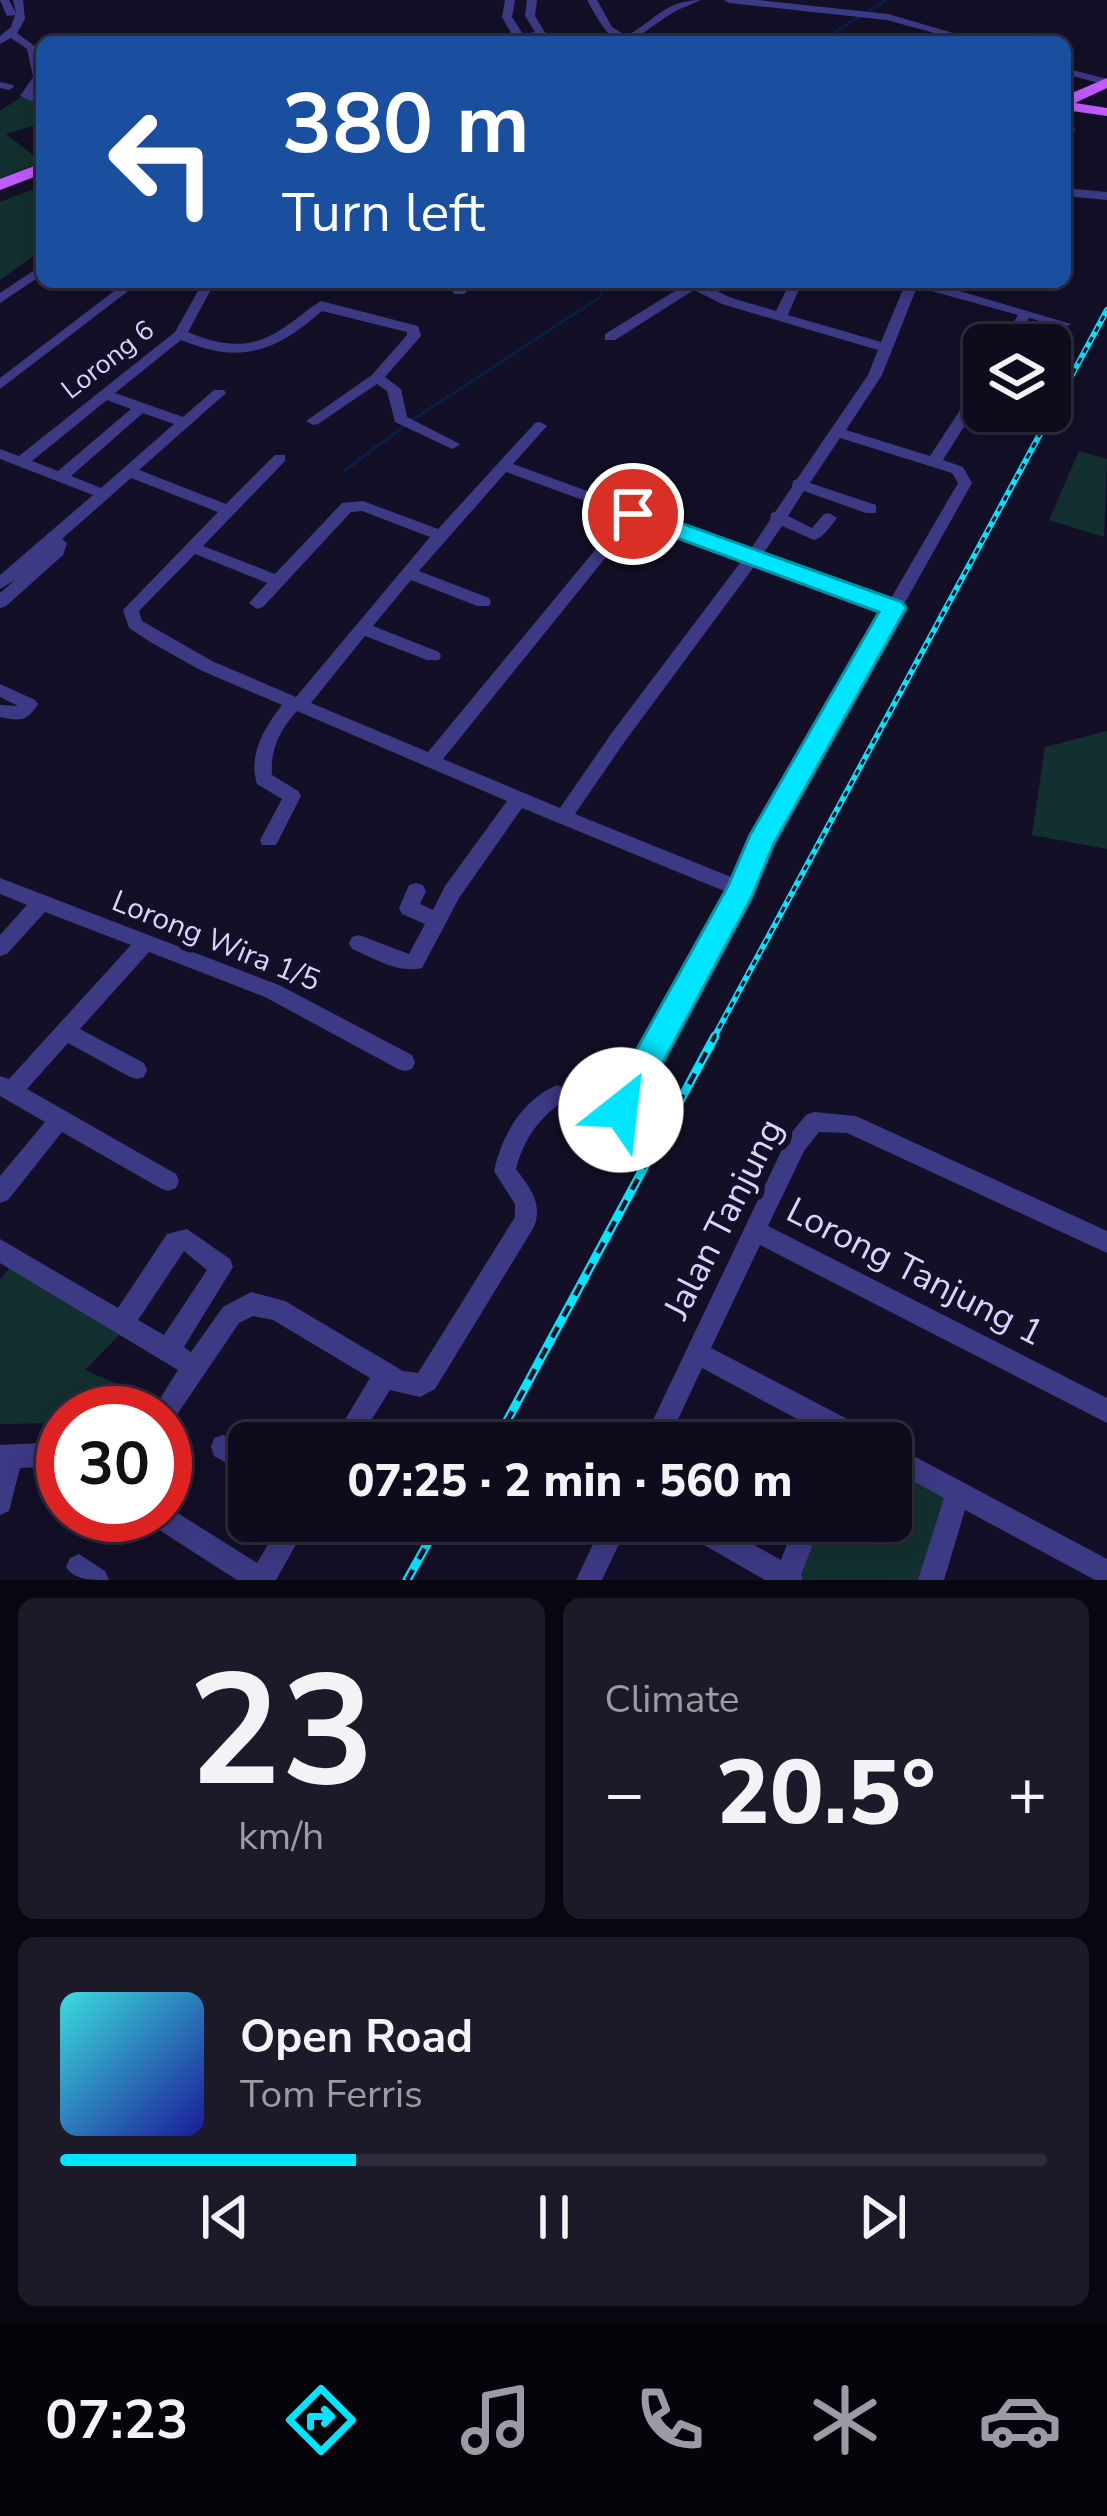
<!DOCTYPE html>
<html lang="en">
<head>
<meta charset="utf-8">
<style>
	body { margin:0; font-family:"Nunito Sans",sans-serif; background:#1c1929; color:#f1f3f6; height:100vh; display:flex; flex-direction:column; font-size:45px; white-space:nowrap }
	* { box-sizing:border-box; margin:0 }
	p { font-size:39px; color:#9b9ba3 }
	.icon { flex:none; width:66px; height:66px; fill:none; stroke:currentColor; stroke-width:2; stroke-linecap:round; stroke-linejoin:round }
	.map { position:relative; height:1580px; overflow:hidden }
	.drawer { display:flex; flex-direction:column; gap:18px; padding:18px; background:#08060f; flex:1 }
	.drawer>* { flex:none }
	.banner { position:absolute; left:36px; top:36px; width:1035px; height:252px; border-radius:18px; box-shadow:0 6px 30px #0003,0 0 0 3px #2e2b3b; background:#1a4fa0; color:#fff; overflow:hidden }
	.fabs { position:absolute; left:963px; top:324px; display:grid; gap:24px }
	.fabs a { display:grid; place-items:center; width:108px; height:108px; border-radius:18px; background:#0e0b1c; box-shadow:0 6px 30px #0003,0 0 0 3px #2e2b3b; font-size:60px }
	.speed { position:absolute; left:36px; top:1386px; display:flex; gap:24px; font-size:60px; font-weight:700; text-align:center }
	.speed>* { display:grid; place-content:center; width:156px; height:156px; border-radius:50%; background:#0e0b1c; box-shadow:0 6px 30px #0003,0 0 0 3px #2e2b3b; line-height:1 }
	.speed .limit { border:18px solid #d22; background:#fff; color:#111 }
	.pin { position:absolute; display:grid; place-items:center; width:102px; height:102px; color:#fff; margin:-51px; border:6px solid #fff; border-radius:50%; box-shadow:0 3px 12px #0007 }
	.me { position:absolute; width:132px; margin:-66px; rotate:29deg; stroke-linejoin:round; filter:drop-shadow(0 0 9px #0008) }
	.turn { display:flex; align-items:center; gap:42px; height:252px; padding:0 48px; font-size:54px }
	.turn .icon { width:156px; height:156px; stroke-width:2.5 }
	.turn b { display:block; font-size:84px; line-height:102px }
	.big { font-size:90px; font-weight:800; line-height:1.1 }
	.drawer .widget { flex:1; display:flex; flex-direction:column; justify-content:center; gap:18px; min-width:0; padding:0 42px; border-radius:18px; background:#1c1929 }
	.drawer .dial { align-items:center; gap:0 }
	.dial b { font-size:156px; line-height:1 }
	.song { display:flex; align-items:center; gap:36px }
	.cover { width:144px; height:144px; border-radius:18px; background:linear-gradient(135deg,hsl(180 70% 55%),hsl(240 70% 35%)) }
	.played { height:12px; border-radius:6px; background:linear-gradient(90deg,#00e5ff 30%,#2e2b3b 30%) }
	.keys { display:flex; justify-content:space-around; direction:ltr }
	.heat { display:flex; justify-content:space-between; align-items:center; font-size:66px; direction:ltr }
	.drawer .tiles { flex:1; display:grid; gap:18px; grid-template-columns:1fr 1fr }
	.widget:last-child { grid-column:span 2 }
	.trip { position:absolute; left:228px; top:1422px; width:684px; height:120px; border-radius:18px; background:#0e0b1c; box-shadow:0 6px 30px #0003,0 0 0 3px #2e2b3b; font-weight:800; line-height:120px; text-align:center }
	.dock { display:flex; height:192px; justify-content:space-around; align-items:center; background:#06040b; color:#9b9ba3 }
	.dock .icon { width:84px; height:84px }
	.dock .on { color:#00e5ff }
	.dock b { font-size:54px; color:#f1f3f6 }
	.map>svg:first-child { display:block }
</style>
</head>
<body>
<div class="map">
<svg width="1107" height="1580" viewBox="0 0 1107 1580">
	<rect width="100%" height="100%" fill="#130f26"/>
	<path fill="#12302f" d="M42 83V123L6 134 42 162 0 179V111Z
		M42 186V250L0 280V202Z
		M1079 451 1107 459 1104 537 1049 520Z
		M1107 731V849L1032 835 1045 747Z
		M11 1266 123 1331 85 1370 131 1390 109 1413H63V1423L0 1424V1280Z
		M891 1467 949 1498 922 1580H805L796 1574 815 1521H891Z"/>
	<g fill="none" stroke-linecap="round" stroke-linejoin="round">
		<path stroke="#0a1f44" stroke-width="3" d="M819 42 886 0
			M414 419 600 297 604 282
			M345 470 406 425"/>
		<path fill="#3d3a85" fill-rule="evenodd" d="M0 0H9L16 13 13 0H23L25 19 17 33 37 48 42 79 32 95 42 99V106L20 96 33 77 27 49 11 38 0 44V36L11 27 15 15 7 16Z
			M505 0H515L512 17 523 34 535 32 525 16 527 0H537L535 16 546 34 545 36 527 40 528 42 515 40 502 17Z
			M587 0H597L612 27 627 36C655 20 666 0 701 0 693 4 683 7 674 12 625 42 623 66 587 0Z
			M724 0H758L888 14 984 42H967L887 20 729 3Z
			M1065 68 1107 79V85L1065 74Z
			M0 82 13 85 14 87 9 90 0 88Z
			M1065 120 1075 129 1071 144 1065 147Z
			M1065 188 1107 192V200L1065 196Z
			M42 265V275L0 303V293Z
			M126 282H140L0 389V378Z
			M203 282H215L188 332C225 348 255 350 289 324 300 317 310 307 321 301L418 326 421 336 385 377 401 389 407 417 460 444 453 449 448 447 395 422 387 391 377 384 318 424 313 425 306 421 372 375 407 335V332L322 311C275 352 241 365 181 340L115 393 183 417 214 390H224L226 393 139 470 226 504 275 455H285V461L203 546 275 574 342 503 363 501 438 529 535 423 540 422 547 426 513 464 750 550 770 520 771 513 775 512 792 487 793 481 797 479 868 375 878 350 722 304 694 290 615 340H605V334L683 286 680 282H697L732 298 776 311 790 282H802L788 315 881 342 906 282H929L1071 324 1064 328 1029 318 1014 345H1000L1018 315 917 287 882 375 846 430 930 456 979 381 984 380V395L943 460 963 467 972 483 769 845 748 895 628 1117 608 1125 558 1105C536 1122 523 1142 516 1169 530 1188 543 1203 534 1227L435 1389 420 1397 390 1390 357 1443H331L370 1378 273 1320 253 1316 239 1323 172 1422 165 1424V1413H151L178 1370 0 1263V1239L118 1308 167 1234 187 1229 230 1259 233 1267 184 1347 191 1352 223 1307 251 1292 285 1301 403 1371 418 1373 515 1217V1204L494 1171C502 1135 522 1100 557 1085L608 1105 614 1103 729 893 522 808 459 898 422 968C398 974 374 958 352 949L349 943 352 937 359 935 409 954 425 924 402 914 399 908 409 885 416 883 423 885 426 891 420 904 433 910 445 886 507 801 297 711C280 730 270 749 272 775L298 791 301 796 276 845H262L260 840 282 799 257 784C248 755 264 728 282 705L200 670 152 643 129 628 123 610 218 512 131 478 62 539 67 543 63 555 6 606 0 608V593L15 580 0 589V575L93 495 0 459V449L19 456 175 332ZM107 400 131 409 58 471 32 461ZM143 413 174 424 101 488 71 476ZM840 438 952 473 958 483 890 600 763 554 782 526 814 540C823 538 831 526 837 518L829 513 824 514 812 528 788 516 804 491 866 513H876V505L810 483ZM506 472 624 515 428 752 311 703 365 636 427 660H439L441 656 439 652 373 626 411 580 477 606H489L491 602 489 598 419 571ZM362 511 430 537 296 697 212 661 142 621 139 611 195 554 267 583 249 603 257 609 263 607 351 512ZM636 520 743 559 611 734 560 808 443 759ZM756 564 884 611 753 838 736 879 575 814 623 744ZM184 1251 207 1270 164 1335 138 1320Z
			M462 282H476L464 294H454L452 291Z
			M0 684 35 700 38 704C27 722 20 721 0 717V705L18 706 0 697Z
			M0 878 279 985 412 1055 415 1062 412 1069 405 1071 398 1069 265 997 149 952 80 1029 144 1063 147 1070 144 1077 137 1079 130 1077 68 1043 27 1089 176 1174 179 1181 176 1188 168 1191 160 1188 62 1132 8 1200 0 1203V1176L45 1122 0 1096V1076L9 1079 131 945 45 912 7 954 0 956V935L27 905 0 894Z
			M814 1112 856 1116 1107 1231V1253L847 1133 819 1132 804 1151 768 1226 1107 1398V1423L760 1245 711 1348 876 1434 879 1443H842L702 1368 667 1443H642L788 1137 806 1115Z
			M542 1431 553 1434 556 1443H530L533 1434Z
			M223 1435 249 1449V1475L214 1456 211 1447 214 1438Z
			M63 1442V1466L20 1468 9 1511 0 1515V1445Z
			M891 1444 1107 1559V1580H1095L965 1510 944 1580H918L944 1498 891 1469Z
			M165 1505 257 1563 282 1521H309L276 1580H237L150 1524 146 1515H165Z
			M604 1521H630L602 1580H576Z
			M674 1521H712L781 1560 796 1521H822L801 1575 803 1580H765L678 1530Z
			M79 1554 105 1571 109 1580C91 1580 74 1580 66 1567L70 1558Z"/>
		<path fill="#c25bff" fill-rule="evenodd" d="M1107 78V88L1075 103 1107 108V116L1065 110V96Z
			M42 163V174L0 190V179Z"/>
		<g stroke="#00e5ff" stroke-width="6">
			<path id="rail-far1" d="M713 1039 1107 310"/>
		</g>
		<g stroke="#00e5ff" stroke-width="9">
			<path id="rail" d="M495 1443 715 1036
				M407 1580 440 1521"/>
		</g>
		<use href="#rail-far1" stroke="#130f26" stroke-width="3" stroke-dasharray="6" stroke-linecap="butt"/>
		<use href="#rail" stroke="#130f26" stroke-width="4.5" stroke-dasharray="12" stroke-linecap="butt"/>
	</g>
	<path fill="#00e5ff" stroke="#0095a6" stroke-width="3" d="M633 506 902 602 906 608 773 845 751 898 632 1120 621 1124 609 1120 605 1110 609 1099 728 886 750 835 879 612 625 519 621 514Z"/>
	<g text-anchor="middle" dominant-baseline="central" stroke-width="12" stroke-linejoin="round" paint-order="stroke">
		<g font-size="27" fill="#d9d4ff" stroke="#130f26">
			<text transform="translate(108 360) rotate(-38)">Lorong 6</text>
		</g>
		<g font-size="30" fill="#d9d4ff" stroke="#130f26">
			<text transform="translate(216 941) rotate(22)">Lorong Wira 1/5</text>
		</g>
		<g font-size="36" fill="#d9d4ff" stroke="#130f26">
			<text transform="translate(724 1219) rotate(-63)">Jalan Tanjung</text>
			<text transform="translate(915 1272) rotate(27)">Lorong Tanjung 1</text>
		</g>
	</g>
</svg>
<div class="fabs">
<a><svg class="icon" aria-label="layers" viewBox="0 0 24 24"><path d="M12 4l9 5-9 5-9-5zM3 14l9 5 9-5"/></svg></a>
</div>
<div class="speed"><div class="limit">30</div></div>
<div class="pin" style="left:633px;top:514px;background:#d93025"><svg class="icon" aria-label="arrive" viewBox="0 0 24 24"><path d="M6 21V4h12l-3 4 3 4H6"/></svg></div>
<svg class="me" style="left:621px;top:1110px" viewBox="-20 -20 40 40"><circle r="19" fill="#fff"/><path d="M0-13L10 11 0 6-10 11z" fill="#00e5ff"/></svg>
<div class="trip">07:25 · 2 min · 560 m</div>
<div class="banner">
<div class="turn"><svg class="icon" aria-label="left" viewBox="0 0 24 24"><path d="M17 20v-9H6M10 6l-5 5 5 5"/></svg><div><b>380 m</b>Turn left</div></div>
</div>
</div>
<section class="drawer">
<div class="tiles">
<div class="widget dial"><b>23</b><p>km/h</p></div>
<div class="widget"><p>Climate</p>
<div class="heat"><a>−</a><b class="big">20.5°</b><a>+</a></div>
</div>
<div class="widget">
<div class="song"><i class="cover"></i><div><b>Open Road</b><p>Tom Ferris</p></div></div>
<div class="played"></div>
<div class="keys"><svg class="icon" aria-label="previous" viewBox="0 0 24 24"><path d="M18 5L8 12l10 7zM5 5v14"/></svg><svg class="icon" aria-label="pause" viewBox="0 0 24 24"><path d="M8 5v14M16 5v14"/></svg><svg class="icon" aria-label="next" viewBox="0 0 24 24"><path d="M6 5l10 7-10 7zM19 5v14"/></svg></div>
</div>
</div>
</section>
<nav class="dock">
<b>07:23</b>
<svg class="icon on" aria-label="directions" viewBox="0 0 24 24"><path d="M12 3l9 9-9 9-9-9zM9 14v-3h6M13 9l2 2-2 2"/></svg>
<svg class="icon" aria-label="music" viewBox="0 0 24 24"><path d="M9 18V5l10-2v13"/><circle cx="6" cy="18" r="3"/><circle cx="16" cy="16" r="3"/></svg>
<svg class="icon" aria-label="phone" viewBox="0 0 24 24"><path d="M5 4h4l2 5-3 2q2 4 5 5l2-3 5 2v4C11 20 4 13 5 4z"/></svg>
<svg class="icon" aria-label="climate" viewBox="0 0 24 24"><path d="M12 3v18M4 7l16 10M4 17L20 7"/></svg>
<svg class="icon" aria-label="car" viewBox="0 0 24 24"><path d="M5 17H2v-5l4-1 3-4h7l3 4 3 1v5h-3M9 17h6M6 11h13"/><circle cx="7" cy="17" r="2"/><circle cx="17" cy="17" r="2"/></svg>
</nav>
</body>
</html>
